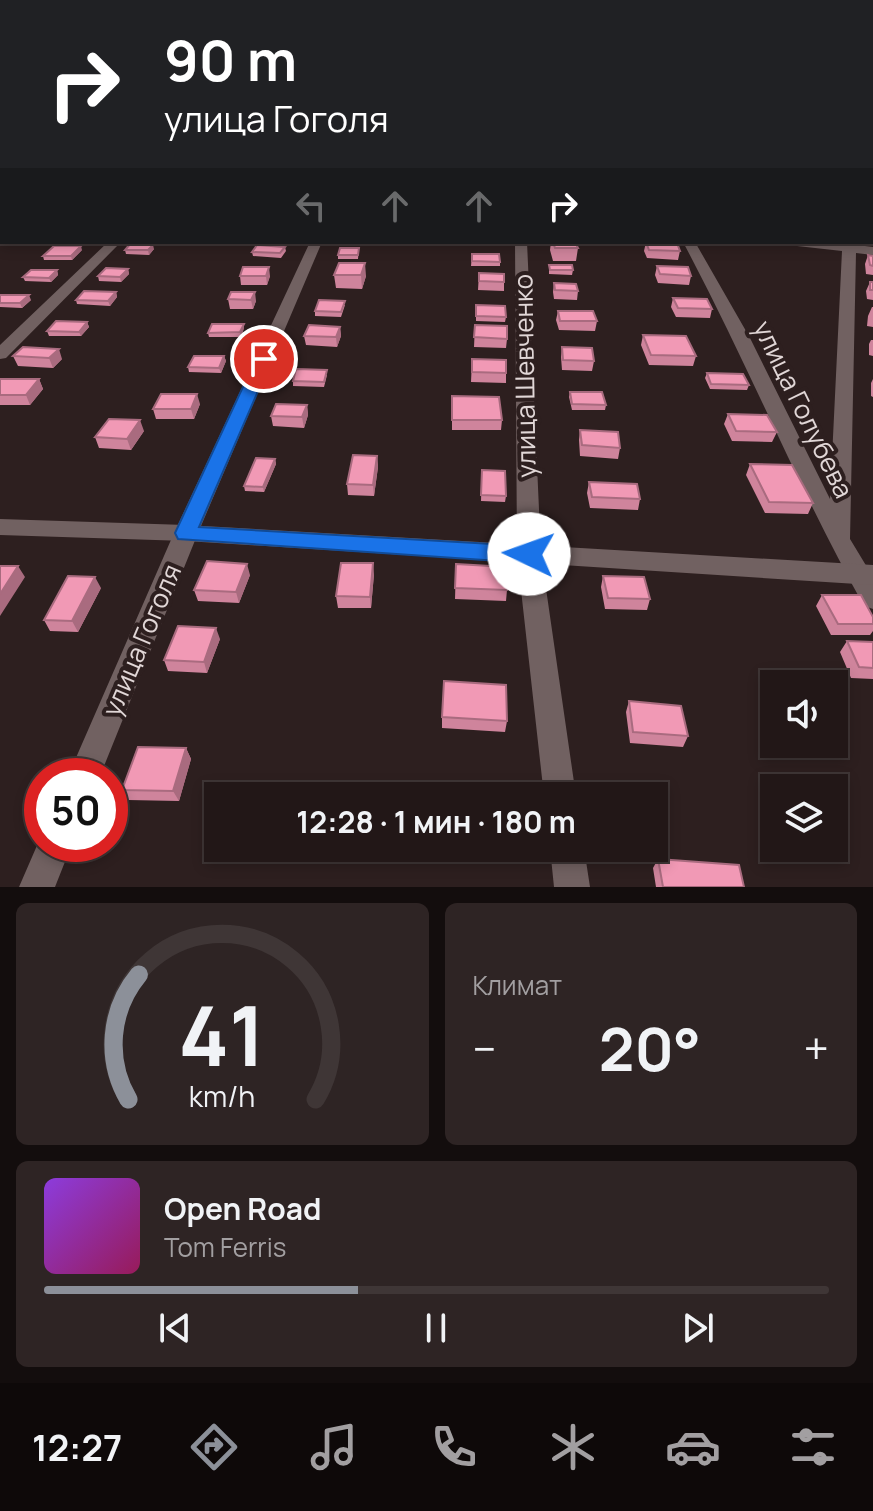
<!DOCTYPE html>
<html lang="ru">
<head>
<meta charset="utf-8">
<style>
	body { margin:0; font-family:Manrope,sans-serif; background:#2e2424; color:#f1f3f6; height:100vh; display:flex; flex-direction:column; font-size:30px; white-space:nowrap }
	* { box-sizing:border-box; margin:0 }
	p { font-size:26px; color:#a29fa1 }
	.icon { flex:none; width:44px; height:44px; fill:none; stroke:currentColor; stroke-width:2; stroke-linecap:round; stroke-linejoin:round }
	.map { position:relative; height:887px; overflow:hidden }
	.panel { display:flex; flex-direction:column; gap:16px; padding:16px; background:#130d0d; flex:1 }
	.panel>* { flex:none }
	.banner { position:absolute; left:0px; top:0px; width:874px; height:244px; box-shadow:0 4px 12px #0003,0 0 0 2px #3f3636; background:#202124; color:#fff; overflow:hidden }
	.controls { position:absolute; left:760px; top:670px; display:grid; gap:16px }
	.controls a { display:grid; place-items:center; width:88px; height:88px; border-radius:0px; background:#221717; box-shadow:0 4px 12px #0003,0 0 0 2px #3f3636; font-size:40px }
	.speed { position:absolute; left:24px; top:758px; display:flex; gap:16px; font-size:40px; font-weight:700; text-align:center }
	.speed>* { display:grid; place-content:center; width:104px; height:104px; border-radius:50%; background:#221717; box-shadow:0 4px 12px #0003,0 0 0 2px #3f3636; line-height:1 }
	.speed .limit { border:12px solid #d22; background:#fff; color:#111 }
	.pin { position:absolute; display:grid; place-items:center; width:68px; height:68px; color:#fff; margin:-34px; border:4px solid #fff; border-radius:50%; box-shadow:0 2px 8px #0007 }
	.me { position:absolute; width:88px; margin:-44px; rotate:273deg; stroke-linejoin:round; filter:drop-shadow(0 0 6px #0008) }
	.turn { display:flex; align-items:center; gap:28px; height:168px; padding:0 32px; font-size:36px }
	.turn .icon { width:104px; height:104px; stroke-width:2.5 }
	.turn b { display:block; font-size:56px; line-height:68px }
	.lanes { display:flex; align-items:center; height:76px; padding:0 32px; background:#0003; justify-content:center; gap:40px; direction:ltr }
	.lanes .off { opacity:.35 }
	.big { font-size:60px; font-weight:700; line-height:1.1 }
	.panel .widget { flex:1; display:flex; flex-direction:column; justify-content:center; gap:12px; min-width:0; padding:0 28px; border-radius:12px; background:#2e2424 }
	.panel .dial { align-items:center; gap:0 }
	.dial svg { height:208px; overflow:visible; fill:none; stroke:#3f3636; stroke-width:7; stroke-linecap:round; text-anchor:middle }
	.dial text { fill:#f1f3f6; stroke:none }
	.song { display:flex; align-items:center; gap:24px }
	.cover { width:96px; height:96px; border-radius:12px; background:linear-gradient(135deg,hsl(270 70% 55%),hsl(330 70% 35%)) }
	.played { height:8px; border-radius:4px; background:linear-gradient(90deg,#8c9099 40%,#3f3636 40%) }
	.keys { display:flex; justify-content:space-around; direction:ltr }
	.heat { display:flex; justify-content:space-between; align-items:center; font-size:44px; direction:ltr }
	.panel .tiles { flex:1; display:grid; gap:16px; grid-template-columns:1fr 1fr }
	.widget:last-child { grid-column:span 2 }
	.trip { position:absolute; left:204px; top:782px; width:464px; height:80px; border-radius:0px; background:#221717; box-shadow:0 4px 12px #0003,0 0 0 2px #3f3636; font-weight:700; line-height:80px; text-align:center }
	.tabs { display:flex; height:128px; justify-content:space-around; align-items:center; background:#0e0909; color:#a29fa1 }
	.tabs .icon { width:56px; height:56px }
	.tabs .selected { color:#8c9099 }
	.tabs b { font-size:36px; color:#f1f3f6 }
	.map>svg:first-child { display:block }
</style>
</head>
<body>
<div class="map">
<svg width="873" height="887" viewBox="0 0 873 887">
	<rect width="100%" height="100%" fill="#2d1f1f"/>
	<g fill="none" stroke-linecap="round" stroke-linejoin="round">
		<path fill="#716161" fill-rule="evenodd" d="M0 178H2L0 185Z
			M0 207H2V215H0Z
			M108 242H121L6 358 0 359V345Z
			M310 242H322L198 533 100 776H68L174 533Z
			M515 242H527L541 554 576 796H544L517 554Z
			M683 242H695L750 338 830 499 842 251 797 246 791 242H859L857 245 873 247V255L856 253 850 539 873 577V609L864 606C798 488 747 362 683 242Z
			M42 834V844H72L55 887H19Z
			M550 848H584L590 887H554Z"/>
		<path fill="#716161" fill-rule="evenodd" d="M0 519 186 525 873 565V585L186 541 0 535Z"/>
	</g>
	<path fill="#cf849c" d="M551 242H575L578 248 576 261H553L550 250Z
		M646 242 680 251 678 260 647 258 644 251Z
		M285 247 286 251 281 258 253 256 252 252Z
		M359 248 358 259H338V255Z
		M154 249 149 255 126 254 125 250Z
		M82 250 72 260H44L43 256Z
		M472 254 500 262V266H471Z
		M868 255 873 256V275L866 274 865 264Z
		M339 263 366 276 362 289 336 288 334 275Z
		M549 265 573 270 572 275 549 274Z
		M657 266 691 276 689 285 658 283 655 275Z
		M243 267 270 276 267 285H241L240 276Z
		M128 269 129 274 121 282 99 281 98 276Z
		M57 270 58 275 51 282 25 281 23 277Z
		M479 273 504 274V291L478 290Z
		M870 282H873V300L867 299 866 291Z
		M554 283 578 291 577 300 554 299 553 292Z
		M116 292 117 297 110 306 77 304 76 300Z
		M231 292 256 301 253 309H230L228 299Z
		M0 295 31 300 22 308 0 307Z
		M673 298 712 309 710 318 676 317 671 307Z
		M345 305 341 317 315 316V311Z
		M476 305 506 317 505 322 476 321Z
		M872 307H873V327L867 326 868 316Z
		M558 311 597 321 595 331 559 330 556 320Z
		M87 322 89 327 81 336H49L47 331Z
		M475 325 507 339 506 348 474 347Z
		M340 327 341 336 337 347 306 345 304 336Z
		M244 328 241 337H209L208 333Z
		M643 335 696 356 693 366 649 365 641 345Z
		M871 340H873V356L869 355V344Z
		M562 347 594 361 592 371 562 370 561 357Z
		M13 356 62 359 53 368 18 366Z
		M224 356 226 361 221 373 189 372 188 367Z
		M472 359 506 373V383L471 382Z
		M707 373 749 385 747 390 710 389 705 378Z
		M327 375 324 387 293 386V381Z
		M0 379H39L43 389 30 405H0Z
		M873 379V397L871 396V383Z
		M570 392 606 405 605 410H572L569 397Z
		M452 396 502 420 501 430H452Z
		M200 404 194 419H156L153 409Z
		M307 405 308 415 304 428 273 426 271 416Z
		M728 414 777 432 772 442 732 441 724 424Z
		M580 430 620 448 618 459 580 456 579 440Z
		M144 431 131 450 99 448 95 437Z
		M377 456 378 467 374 496 348 495 347 484Z
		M275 459 276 464 264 492 245 491 244 486Z
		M750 464 813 503 808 514 765 513 746 475Z
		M482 470 506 496 505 502 481 501Z
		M589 482 640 499 638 510 590 508 587 493Z
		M456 564 507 590 506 601 455 599Z
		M374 574 371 608H338L336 596Z
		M250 575 239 603 198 601 194 590Z
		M603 576 650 599 647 610 605 609 601 587Z
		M101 588 78 632 50 631 44 620Z
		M822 595 873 617V631L870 635H831L816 606Z
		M220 639 207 673 168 671 164 660Z
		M847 641 873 642V679L851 678 840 652Z
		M629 701 688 736 683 747 630 743 626 712Z
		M442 717 507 721 505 732 442 728Z
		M186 748 191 759 179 801 128 800 122 790Z
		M485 848H519L518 851Z
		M658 859 744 887H656L653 868Z"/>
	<path fill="#a96b7f" d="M153 245 154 249 149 255 148 250Z
		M81 246 82 250 72 260 71 256Z
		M365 263 366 276 362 289 361 275Z
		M269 267 270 276 267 285 266 276Z
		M128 269 129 274 121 282 120 277Z
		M57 270 58 275 51 282 49 278Z
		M116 292 117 297 110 306 108 301Z
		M255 292 256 301 253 309 251 300Z
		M29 295 31 300 22 308 20 303Z
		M87 322 89 327 81 336 79 332Z
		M244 324V328L241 337 240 332Z
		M340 327 341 336 337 347 336 337Z
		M59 349 62 359 53 368 49 358Z
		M224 356 226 361 221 373 219 368Z
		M39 379 43 389 30 405 26 395Z
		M197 394 200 404 194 419 191 409Z
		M307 405 308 415 304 428 302 417Z
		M140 420 144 431 131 450 127 439Z
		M377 456 378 467 374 496 373 485Z
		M275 459 276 464 264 492 263 487Z
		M373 563 374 574 371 608 370 597Z
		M247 564 250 575 239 603 236 592Z
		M18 566 25 577 0 616V594Z
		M95 577 101 588 78 632 72 621Z
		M216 628 220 639 207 673 204 662Z
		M186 748 191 759 179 801 173 791Z"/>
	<path fill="#f199b5" stroke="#a96b7f" stroke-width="2" d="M553 242H575L578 248H555Z
		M646 242 677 243 680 251 649 250Z
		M130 244 153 245 148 250H125Z
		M257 245 285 247 280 253 252 252Z
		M54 246H81L71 256H43Z
		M340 248H359L358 255H338Z
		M472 254H499L500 262 472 261Z
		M868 255 873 256V266L870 265Z
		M339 263H365L361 275H334Z
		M549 265H572L573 270H550Z
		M657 266 688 267 691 276 660 274Z
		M243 267H269L266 276H240Z
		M106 268 128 269 120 277 98 276Z
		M31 270H57L49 278 23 277Z
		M479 273 504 274V282L479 281Z
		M870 282H873V290H870Z
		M554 283 576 284 578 291 555 290Z
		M84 291 116 292 108 301 76 300Z
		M231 292H255L251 300 228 299Z
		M0 295H29L20 303H0Z
		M673 298 707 299 712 309 678 308Z
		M319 300 345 301 341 312 315 311Z
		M476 305 505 306 506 317 476 316Z
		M558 311H593L597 321H560Z
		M56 321 87 322 79 332 47 331Z
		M212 324H244L240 332 208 333Z
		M309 325 340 327 336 337 304 336Z
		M475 325 507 326V339L474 337Z
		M643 335 686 336 696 356 651 355Z
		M23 347 59 349 49 358 13 356Z
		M562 347 592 348 594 361 563 360Z
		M194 356H224L219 368 188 367Z
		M472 359 506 360V373L472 372Z
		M296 369 327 370 324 382 293 381Z
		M707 373 743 374 749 385 711 384Z
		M0 379H39L26 395H0Z
		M570 392H602L606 405 572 404Z
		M161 394H197L191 409H153Z
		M452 396 499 397 502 420H452Z
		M276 404 307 405 302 417 271 416Z
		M728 414 767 415 777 432 736 431Z
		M109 419 140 420 127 439 95 437Z
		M580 430 618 432 620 448 582 445Z
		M353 455 377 456 373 485 347 484Z
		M256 458 275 459 263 487 244 486Z
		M750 464 792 465 813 503 769 502Z
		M482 470 505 471 506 496 481 495Z
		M589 482 637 484 640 499 592 497Z
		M207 561 247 564 236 592 194 590Z
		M341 563H373L370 597 336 596Z
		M456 564 507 567V590L455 588Z
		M0 566H18L0 594Z
		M68 576 95 577 72 621 44 620Z
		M603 576 644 577 650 599 608 598Z
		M822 595H861L873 617V624H838Z
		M178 626 216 628 204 662 164 660Z
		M847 641 873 642V668L859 667Z
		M444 681 506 685 507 721 442 717Z
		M629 701 681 706 688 736 633 732Z
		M138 747 186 748 173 791 122 790Z
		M458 784 520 790V796H457Z
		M658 859 739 865 744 887H663Z"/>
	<linearGradient id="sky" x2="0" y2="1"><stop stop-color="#191111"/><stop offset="0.47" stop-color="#46424d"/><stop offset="1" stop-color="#46424d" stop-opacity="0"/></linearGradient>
	<rect width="873" height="235" fill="url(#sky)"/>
	<path fill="#1a73e8" stroke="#114b97" stroke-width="2" d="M264 354 272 359 199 527 529 546 536 549 540 554 536 560 529 563 178 539 175 533 256 359Z"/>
	<g text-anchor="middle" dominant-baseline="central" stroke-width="8" stroke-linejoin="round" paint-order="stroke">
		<g font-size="26" fill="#e1d7d7" stroke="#2d1f1f">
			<text transform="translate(524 376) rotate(-91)">улица Шевченко</text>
			<text transform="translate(804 409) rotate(64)">улица Голубева</text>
			<text transform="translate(141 640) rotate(-67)">улица Гоголя</text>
		</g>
	</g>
</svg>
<div class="controls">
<a><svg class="icon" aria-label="sound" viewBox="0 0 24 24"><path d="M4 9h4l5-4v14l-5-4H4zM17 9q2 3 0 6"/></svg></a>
<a><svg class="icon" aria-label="layers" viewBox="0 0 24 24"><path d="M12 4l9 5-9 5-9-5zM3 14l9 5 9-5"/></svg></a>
</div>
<div class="speed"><div class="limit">50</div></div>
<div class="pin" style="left:264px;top:359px;background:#d93025"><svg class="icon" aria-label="arrive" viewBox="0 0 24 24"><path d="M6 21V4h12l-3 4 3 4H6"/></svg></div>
<svg class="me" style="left:529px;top:554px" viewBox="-20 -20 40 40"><circle r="19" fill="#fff"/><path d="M0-13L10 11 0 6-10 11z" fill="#1a73e8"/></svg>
<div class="trip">12:28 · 1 мин · 180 m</div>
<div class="banner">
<div class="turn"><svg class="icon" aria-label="right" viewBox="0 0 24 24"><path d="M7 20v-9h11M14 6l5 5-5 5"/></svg><div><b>90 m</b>улица Гоголя</div></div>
<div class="lanes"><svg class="icon off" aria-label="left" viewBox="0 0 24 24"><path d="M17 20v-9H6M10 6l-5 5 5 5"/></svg><svg class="icon off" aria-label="ahead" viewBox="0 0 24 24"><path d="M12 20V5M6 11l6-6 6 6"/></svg><svg class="icon off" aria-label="ahead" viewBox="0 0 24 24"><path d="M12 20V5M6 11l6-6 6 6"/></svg><svg class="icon" aria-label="right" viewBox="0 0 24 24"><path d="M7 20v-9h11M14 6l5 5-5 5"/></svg></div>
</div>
</div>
<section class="panel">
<div class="tiles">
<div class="widget dial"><svg viewBox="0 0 100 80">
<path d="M14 69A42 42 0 1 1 86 69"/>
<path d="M14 69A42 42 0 0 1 18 21" stroke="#8c9099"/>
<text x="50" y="56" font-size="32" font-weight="700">41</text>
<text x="50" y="72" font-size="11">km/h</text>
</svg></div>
<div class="widget"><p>Климат</p>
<div class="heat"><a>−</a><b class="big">20°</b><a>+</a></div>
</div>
<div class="widget">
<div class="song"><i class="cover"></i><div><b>Open Road</b><p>Tom Ferris</p></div></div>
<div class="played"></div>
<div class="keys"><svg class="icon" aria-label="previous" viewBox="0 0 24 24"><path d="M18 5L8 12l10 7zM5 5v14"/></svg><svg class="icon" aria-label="pause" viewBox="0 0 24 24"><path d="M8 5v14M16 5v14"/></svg><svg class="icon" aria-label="next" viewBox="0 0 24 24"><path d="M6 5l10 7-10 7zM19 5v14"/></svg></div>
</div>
</div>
</section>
<nav class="tabs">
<b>12:27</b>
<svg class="icon selected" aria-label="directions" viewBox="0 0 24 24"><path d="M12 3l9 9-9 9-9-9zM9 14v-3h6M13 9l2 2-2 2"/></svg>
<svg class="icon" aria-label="music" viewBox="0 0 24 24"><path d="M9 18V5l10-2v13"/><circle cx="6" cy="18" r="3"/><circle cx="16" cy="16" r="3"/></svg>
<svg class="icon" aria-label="phone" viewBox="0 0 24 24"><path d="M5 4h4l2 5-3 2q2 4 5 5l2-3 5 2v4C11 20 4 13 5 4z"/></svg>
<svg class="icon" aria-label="climate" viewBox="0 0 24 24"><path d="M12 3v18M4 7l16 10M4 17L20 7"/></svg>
<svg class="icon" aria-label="car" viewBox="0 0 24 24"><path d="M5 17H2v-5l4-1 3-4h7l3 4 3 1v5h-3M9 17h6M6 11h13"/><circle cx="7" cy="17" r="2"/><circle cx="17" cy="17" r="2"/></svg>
<svg class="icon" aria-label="filters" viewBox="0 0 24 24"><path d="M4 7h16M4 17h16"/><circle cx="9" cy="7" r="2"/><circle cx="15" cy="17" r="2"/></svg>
</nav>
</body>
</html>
